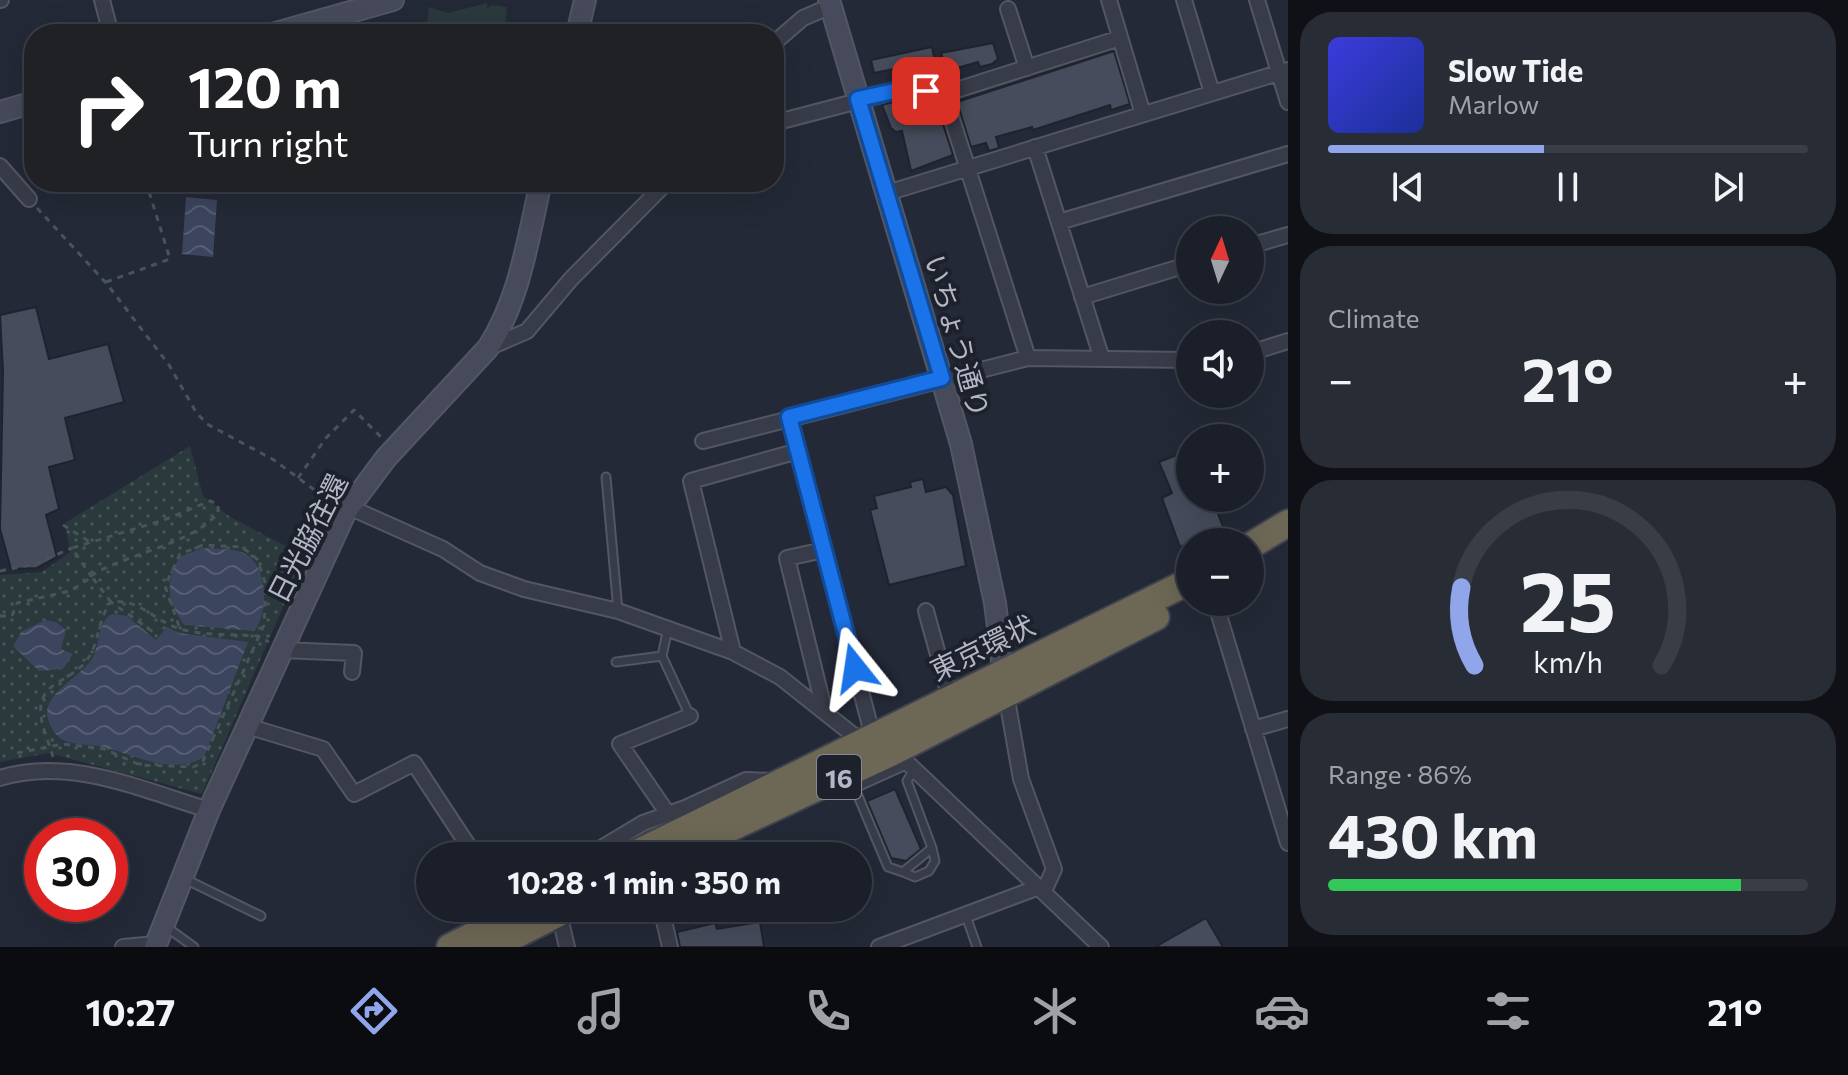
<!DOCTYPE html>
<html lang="en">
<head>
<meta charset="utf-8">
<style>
	body { margin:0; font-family:Commissioner,"Noto Sans JP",sans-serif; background:#282c35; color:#f1f3f6; height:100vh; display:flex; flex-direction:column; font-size:30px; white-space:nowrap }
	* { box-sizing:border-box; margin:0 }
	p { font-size:26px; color:#a0a2a8 }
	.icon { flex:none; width:44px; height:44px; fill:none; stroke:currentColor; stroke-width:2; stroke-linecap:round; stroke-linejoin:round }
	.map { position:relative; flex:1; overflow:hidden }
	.details { display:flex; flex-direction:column; gap:12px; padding:12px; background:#0f1117; width:560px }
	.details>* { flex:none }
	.top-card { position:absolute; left:24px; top:24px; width:760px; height:168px; border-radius:32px; box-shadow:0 8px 32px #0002,0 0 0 2px #393d46; background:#202124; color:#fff; overflow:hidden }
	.needle { width:52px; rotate:4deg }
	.buttons { position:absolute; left:1176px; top:216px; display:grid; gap:16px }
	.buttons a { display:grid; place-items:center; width:88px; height:88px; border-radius:50%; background:#1b1f29; box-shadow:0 8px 32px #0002,0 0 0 2px #393d46; font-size:40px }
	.speed { position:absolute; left:24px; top:818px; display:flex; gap:16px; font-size:40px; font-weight:700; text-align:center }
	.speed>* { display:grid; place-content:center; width:104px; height:104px; border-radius:50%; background:#1b1f29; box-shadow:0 8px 32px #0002,0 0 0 2px #393d46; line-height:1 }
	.speed .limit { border:12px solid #d22; background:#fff; color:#111 }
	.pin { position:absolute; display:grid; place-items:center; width:68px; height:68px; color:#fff; margin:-34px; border-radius:16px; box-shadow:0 4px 12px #0006 }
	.me { position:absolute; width:88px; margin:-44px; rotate:345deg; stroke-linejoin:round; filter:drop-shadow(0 0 6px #0008) }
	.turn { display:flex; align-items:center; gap:28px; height:168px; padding:0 32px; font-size:36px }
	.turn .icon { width:104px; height:104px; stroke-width:2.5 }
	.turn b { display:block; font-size:56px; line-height:68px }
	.big { font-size:60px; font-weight:700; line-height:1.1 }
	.details .card { flex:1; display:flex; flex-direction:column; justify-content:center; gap:12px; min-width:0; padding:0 28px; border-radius:32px; background:#282c35 }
	.details .dial { align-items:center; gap:0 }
	.dial svg { height:208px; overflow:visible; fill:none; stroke:#393d46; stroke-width:7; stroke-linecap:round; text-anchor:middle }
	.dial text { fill:#f1f3f6; stroke:none }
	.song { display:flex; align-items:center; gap:24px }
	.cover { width:96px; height:96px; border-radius:12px; background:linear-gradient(135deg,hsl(240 70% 55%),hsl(230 70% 35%)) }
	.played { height:8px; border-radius:4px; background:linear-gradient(90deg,#91a5eb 45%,#393d46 45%) }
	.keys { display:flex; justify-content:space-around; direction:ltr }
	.heat { display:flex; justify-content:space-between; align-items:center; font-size:44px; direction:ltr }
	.charge { height:12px; border-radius:6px; background:linear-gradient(90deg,#34c759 86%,#393d46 0) }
	.trip { position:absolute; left:416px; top:842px; width:456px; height:80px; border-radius:40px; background:#1b1f29; box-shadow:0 8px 32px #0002,0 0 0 2px #393d46; font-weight:700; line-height:80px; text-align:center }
	.menu { display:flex; height:128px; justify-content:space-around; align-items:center; background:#0b0c10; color:#a0a2a8 }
	.menu .icon { width:56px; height:56px }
	.menu .active { color:#91a5eb }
	.menu b { font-size:36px; color:#f1f3f6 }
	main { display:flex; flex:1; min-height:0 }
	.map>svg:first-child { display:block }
</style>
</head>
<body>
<main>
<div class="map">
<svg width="1288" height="947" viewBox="0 0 1288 947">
	<defs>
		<pattern id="park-dots" width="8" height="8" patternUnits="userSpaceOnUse" patternTransform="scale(2)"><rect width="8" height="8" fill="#2a393c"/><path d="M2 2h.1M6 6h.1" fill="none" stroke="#465357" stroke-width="1.8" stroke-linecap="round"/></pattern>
		<pattern id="water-waves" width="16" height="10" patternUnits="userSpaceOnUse" patternTransform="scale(2)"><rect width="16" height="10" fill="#3c455e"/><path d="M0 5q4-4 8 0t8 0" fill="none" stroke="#565e73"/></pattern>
	</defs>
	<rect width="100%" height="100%" fill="#242937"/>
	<path fill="#2a393c" d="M487 3V8L492 5 507 7 504 34H426L429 7 448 13Z"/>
	<path fill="url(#park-dots)" d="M190 446 203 496 230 517 297 552 303 561 202 794 49 753 0 762V575L42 572 70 552 65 523Z"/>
	<path fill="url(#water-waves)" d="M186 197 217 200 213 257 182 254Z
		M202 548C214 549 230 548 241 552 268 561 270 612 254 631L184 625C168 602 164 581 180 557Z
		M112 614 127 616 156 640 167 627 179 633 248 642 204 757C175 776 133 755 104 747 91 744 73 746 61 739 54 734 47 722 47 713 47 693 78 677 90 662 101 648 96 623 112 614Z
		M45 620 56 622 66 630 61 649 73 654 63 669 39 671 13 646 21 632Z"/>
	<path fill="#464c5b" stroke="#1f232e" stroke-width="2" d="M993 43 998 59 992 64 980 67 978 62 947 71 941 53Z
		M932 47 935 61 874 73 871 60Z
		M1114 51 1130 104 1111 110 1110 105 1033 130 1032 127 996 137 999 148 989 151 986 143 971 147 957 102Z
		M908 98 936 103 953 155 911 171 902 131 896 132 891 128 882 105Z
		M36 307 49 359 108 344 124 402 65 418 75 460 49 467 59 509 46 515 57 557 37 568 11 569 0 529 3 371 0 315Z
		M1190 450V498H1212L1223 527 1180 547 1162 498 1172 493 1159 462Z
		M923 479 926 492 946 487 953 495 966 566 889 585 870 510 877 508 874 496 911 487 910 482Z
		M895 789 921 849 906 861 891 858 867 801Z
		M1206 918 1223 947H1155Z
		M760 922 764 947H680L677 932 715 923 717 929Z"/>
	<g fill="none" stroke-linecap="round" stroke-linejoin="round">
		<g stroke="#535663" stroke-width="11">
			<path id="lane" d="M606 477 618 611
				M668 628 662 656 690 716
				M616 662 662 656
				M850 777 888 867 903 872 932 848 907 781 914 770
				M855 788 908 764
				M903 872 915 877 929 871 935 861 932 848
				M183 878 261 916
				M966 916 977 947
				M165 926 194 947"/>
		</g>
		<g stroke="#535663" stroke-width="18">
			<path id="street" d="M0 0H1
				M102 0 111 34
				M1109 0 1143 114
				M1184 0 1212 93
				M1257 0 1288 102
				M1008 9 1027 68
				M774 43 803 18 831 6
				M944 94 1120 38
				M774 123 908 88 944 94 1028 358
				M1035 147 1102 359
				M0 166 29 199
				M887 193 1288 70
				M1059 222 1288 154
				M1250 246 1288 235
				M1082 297 1190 264
				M488 348 527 331 571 279 667 182
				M1250 353 1288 341
				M789 417 873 737
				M703 441 1028 358 1190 360
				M349 507 443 549 480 573 524 589 618 611 733 652 780 677 862 742
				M1215 602 1288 843
				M926 611 950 698
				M282 650 354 653 352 672
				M733 652 691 481 798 451
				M1006 694 1021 779 1054 869 1044 891
				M824 709 787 558 824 550
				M247 726 323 749 354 794 414 763 475 856
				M1253 729 1288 719
				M895 751 1101 947
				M0 778C70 756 142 790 209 810
				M668 814 620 744 690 716
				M588 856 643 823 685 808 746 780 774 781
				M661 908 670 947
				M559 913 567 947
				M123 947 156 944
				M879 947 1039 887"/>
		</g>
		<g stroke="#535663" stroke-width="24">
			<path id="secondary" d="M829 0 961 444 995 603 1005 684
				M272 34 393 0
				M577 34 585 0
				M0 112 34 102
				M155 947 209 810 345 513 386 458 488 348C520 299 528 238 541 182"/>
		</g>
		<g stroke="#40434f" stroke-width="30">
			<path id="highway" d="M1250 546 1288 523
				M631 856 1190 581
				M671 856 895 751 1156 617
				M450 947 527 908
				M492 947 569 908"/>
		</g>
		<path stroke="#48545a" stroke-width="3" stroke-dasharray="6 6" stroke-linecap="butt" d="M37 208 107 284 169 365 196 412 207 424 274 460 332 503
			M106 282 170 259 146 182
			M298 478 326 438 354 410 382 438
			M63 525 90 542
			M0 571 35 564 72 548
			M91 576C127 553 191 545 218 513V504L210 501 164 520 72 548 91 576 92 577
			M0 616H12L17 603 70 591 92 577 111 602C141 598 154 622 181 629 204 636 234 634 258 636L269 642
			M17 753 63 744 104 749 140 765 193 767 202 763 264 625 266 585 257 559 242 547 203 545 180 554 165 586 180 629
			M53 757C46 731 27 701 57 683 68 676 79 671 87 660 100 642 97 620 111 602L156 634"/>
		<use href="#lane" stroke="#383c48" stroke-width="7"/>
		<use href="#street" stroke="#383c48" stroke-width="14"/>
		<use href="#secondary" stroke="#464a5a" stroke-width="20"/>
		<use href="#highway" stroke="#6d6755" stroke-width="26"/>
	</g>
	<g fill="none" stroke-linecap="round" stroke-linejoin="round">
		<g stroke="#114b97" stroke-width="20">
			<path id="route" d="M855 668 789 417 942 378 858 99 908 88 926 91"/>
		</g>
		<use href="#route" stroke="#1a73e8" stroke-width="14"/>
	</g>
	<g text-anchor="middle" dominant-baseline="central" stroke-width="8" stroke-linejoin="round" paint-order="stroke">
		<rect fill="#1d212c" stroke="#868996" stroke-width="2" x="817" y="755" width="44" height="44" rx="6"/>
		<g font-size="26" font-weight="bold" fill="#b3b6c4">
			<text x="839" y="777">16</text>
		</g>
		<g font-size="28" fill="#b3b6c4" stroke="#1d212c">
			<text transform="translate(958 336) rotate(74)">いちょう通り</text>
			<text transform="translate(307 538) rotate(-63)">日光脇往還</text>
			<text transform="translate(982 647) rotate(-26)">東京環状</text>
		</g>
	</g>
</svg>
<div class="buttons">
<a><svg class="needle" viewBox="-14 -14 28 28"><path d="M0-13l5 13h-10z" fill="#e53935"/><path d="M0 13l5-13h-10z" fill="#a0a2a8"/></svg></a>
<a><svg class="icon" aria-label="sound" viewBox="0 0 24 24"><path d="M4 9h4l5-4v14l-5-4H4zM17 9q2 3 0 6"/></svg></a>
<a>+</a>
<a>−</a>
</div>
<div class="speed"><div class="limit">30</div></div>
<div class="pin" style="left:926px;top:91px;background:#d93025"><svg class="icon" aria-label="arrive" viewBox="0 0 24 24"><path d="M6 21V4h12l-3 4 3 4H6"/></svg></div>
<svg class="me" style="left:855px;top:668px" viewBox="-20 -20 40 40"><path d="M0-17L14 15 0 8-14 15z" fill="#1a73e8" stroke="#fff" stroke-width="4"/></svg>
<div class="trip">10:28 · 1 min · 350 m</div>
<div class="top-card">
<div class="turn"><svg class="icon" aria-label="right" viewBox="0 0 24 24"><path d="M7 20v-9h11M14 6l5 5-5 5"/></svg><div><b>120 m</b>Turn right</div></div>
</div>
</div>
<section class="details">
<div class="card">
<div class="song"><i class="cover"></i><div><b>Slow Tide</b><p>Marlow</p></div></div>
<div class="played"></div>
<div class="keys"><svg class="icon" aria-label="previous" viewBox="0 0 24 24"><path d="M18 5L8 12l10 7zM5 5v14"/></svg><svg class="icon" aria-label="pause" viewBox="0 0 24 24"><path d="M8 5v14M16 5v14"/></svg><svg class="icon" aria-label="next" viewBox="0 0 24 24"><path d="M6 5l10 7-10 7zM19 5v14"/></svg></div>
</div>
<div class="card"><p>Climate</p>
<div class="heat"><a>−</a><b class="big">21°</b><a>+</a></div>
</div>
<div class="card dial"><svg viewBox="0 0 100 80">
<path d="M14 69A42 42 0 1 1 86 69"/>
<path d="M14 69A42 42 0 0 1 9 39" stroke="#91a5eb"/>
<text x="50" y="56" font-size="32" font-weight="700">25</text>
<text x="50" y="72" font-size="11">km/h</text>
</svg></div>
<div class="card"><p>Range · 86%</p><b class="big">430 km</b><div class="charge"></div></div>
</section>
</main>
<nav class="menu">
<b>10:27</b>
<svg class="icon active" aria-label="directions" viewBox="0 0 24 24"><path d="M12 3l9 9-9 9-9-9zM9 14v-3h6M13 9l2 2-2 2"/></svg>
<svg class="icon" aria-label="music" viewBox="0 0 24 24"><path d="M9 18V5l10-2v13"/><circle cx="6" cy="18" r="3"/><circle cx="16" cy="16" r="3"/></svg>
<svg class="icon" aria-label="phone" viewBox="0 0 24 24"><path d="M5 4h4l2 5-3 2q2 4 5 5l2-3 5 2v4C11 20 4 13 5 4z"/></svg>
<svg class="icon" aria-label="climate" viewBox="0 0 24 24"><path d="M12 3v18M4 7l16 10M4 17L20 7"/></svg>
<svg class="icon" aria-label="car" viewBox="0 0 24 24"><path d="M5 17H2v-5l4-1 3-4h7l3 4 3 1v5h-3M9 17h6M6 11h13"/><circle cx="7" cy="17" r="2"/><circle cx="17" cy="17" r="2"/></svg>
<svg class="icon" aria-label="filters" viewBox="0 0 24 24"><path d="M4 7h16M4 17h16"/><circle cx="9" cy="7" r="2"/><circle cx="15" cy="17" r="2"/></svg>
<b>21°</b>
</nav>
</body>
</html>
